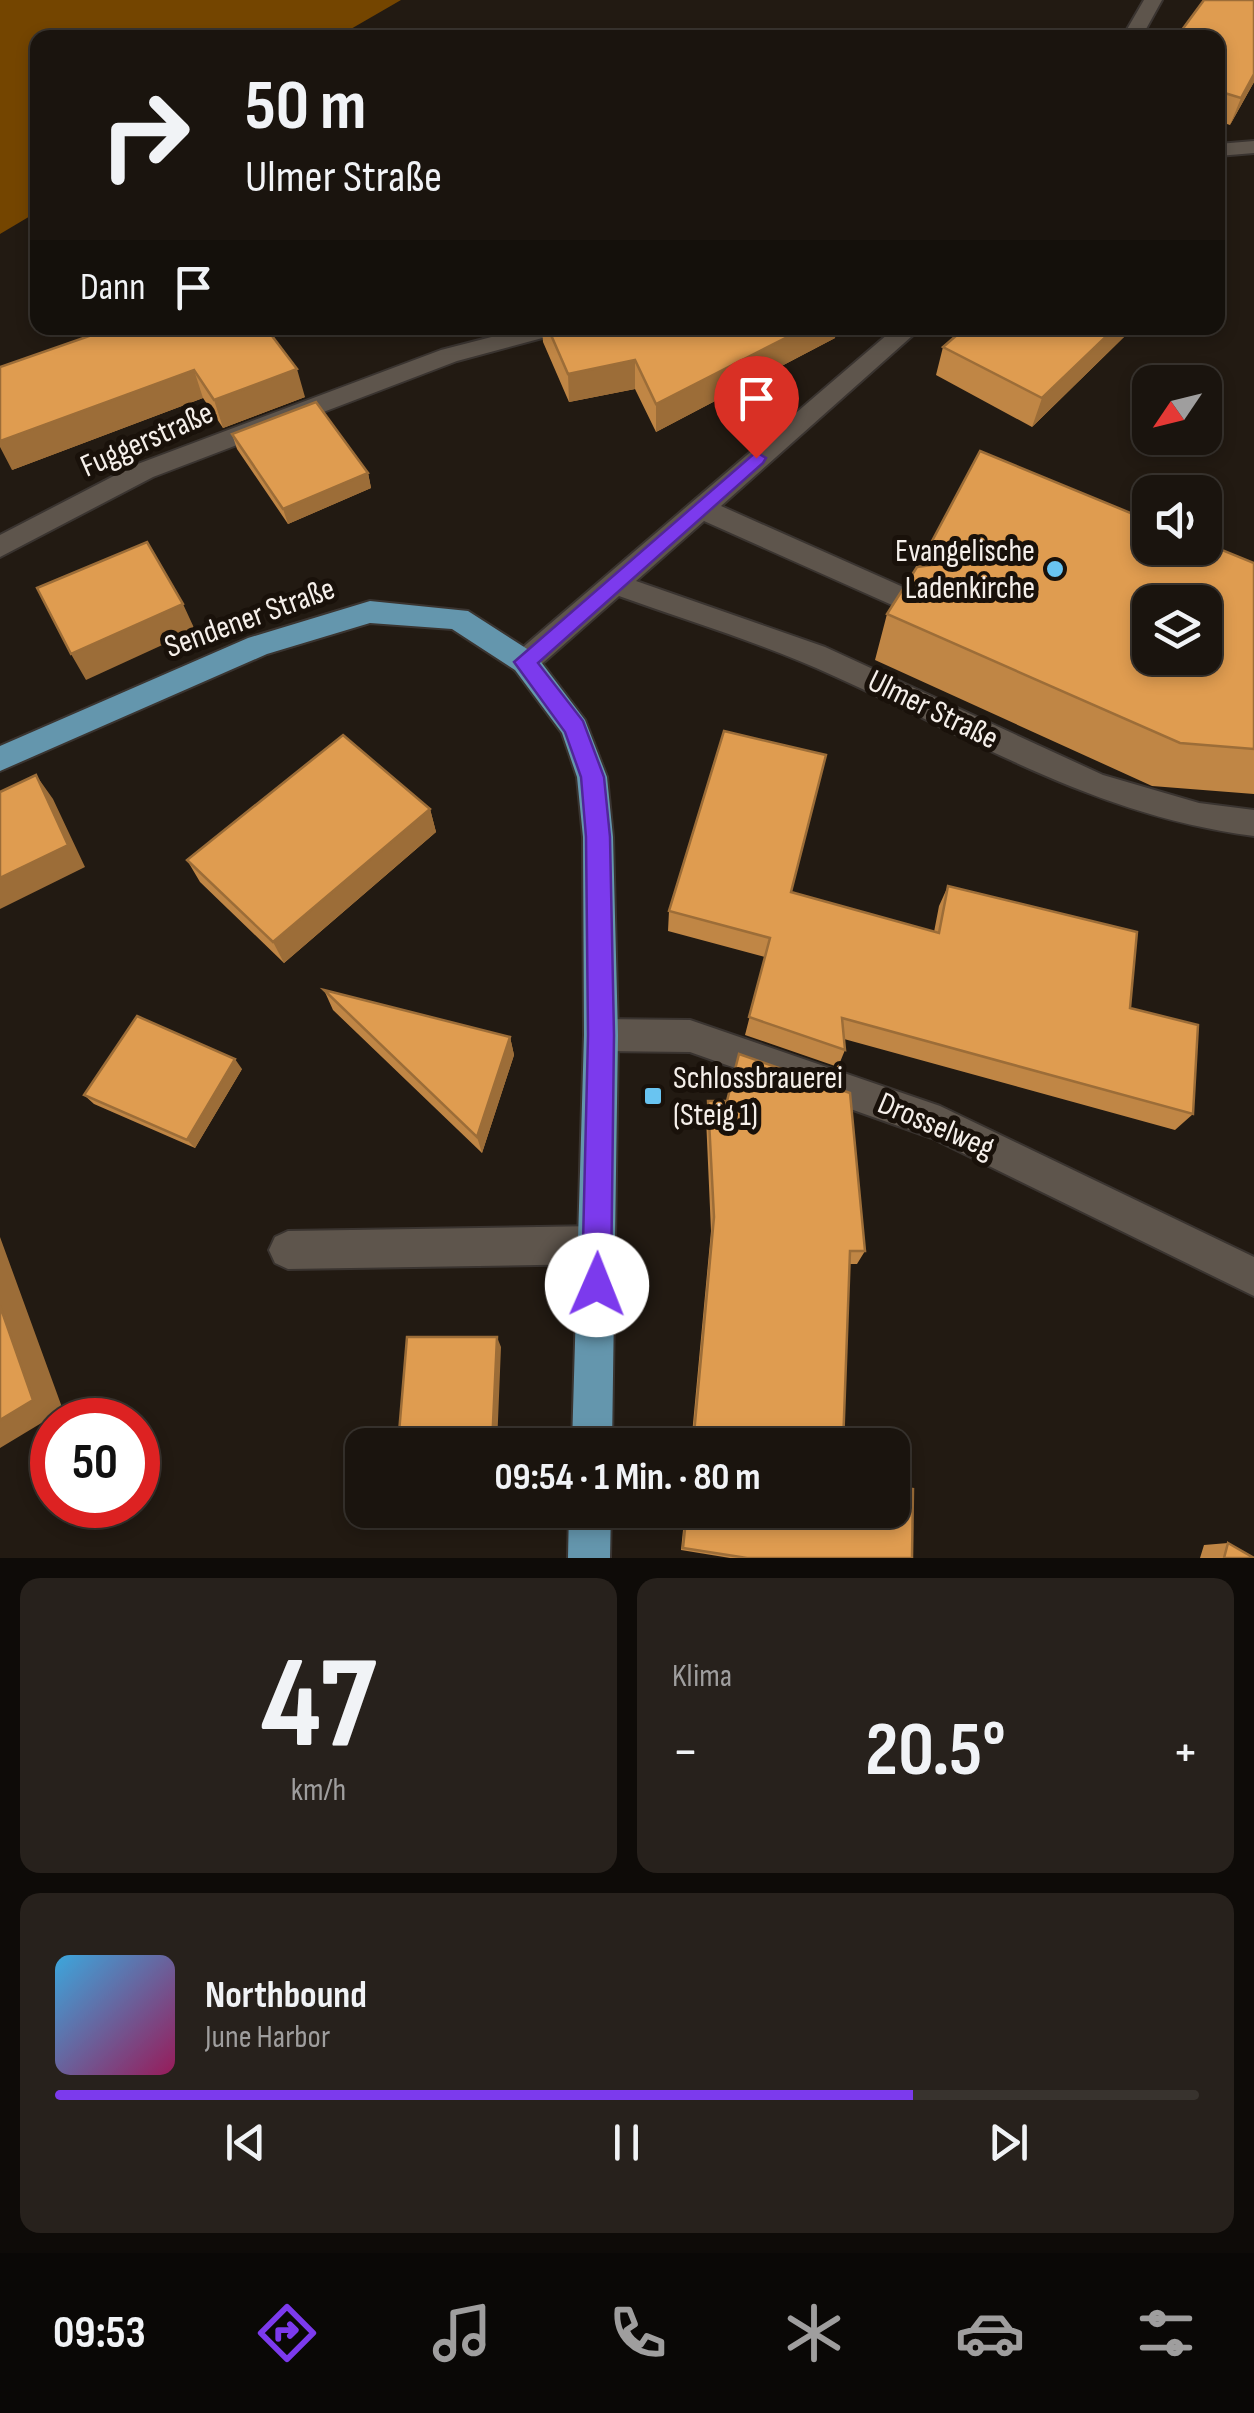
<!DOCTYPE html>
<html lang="de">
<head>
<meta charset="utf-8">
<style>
	body { margin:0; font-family:"Sofia Sans Condensed",sans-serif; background:#27211c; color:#f1f3f6; height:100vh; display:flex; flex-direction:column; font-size:38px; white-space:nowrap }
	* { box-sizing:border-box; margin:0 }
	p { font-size:32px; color:#9f9e9e }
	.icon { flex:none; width:55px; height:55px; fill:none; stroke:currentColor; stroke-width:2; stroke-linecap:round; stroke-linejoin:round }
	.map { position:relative; height:1558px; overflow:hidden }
	.sheet { display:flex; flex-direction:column; gap:20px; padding:20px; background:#0e0b08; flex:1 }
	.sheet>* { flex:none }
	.top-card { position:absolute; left:30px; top:30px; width:1195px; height:305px; border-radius:20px; box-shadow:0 5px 15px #0003,0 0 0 2px #38332e; background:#1a140e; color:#f1f3f6; overflow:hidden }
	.needle { width:65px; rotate:235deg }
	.fabs { position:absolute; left:1132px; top:365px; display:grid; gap:20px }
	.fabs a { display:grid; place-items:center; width:90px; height:90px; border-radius:20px; background:#1a140e; box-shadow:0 5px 15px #0003,0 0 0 2px #38332e; font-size:50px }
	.speed { position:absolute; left:30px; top:1398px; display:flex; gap:20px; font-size:50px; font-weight:700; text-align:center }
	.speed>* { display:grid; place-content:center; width:130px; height:130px; border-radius:50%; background:#1a140e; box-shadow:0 5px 15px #0003,0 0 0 2px #38332e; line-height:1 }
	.speed .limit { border:15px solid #d22; background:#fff; color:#111 }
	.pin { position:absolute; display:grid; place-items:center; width:85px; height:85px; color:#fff; margin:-102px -42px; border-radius:50% 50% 50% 0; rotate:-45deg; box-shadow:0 0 10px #0007 }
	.pin .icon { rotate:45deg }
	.me { position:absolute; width:110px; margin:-55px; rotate:1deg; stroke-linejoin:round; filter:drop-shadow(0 0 8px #0008) }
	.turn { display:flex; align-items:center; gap:35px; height:210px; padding:0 50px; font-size:45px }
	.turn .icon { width:130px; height:130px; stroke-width:2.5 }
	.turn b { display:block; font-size:70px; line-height:85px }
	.then { display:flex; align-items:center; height:95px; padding:0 50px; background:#0003; gap:20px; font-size:38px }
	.big { font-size:75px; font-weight:700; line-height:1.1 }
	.sheet .card { flex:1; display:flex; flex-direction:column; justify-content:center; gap:15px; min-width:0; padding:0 35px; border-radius:20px; background:#27211c }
	.sheet .dial { align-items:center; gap:0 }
	.dial b { font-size:130px; line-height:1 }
	.song { display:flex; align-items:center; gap:30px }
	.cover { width:120px; height:120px; border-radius:15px; background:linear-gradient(135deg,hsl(200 70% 55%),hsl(330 70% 35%)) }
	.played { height:10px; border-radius:5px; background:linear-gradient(90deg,#7c3aed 75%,#38332e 75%) }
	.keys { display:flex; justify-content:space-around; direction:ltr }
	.heat { display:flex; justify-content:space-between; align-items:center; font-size:55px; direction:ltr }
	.sheet .tiles { flex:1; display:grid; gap:20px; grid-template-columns:1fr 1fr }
	.card:last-child { grid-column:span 2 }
	.trip { position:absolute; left:345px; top:1428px; width:565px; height:100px; border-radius:20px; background:#1a140e; box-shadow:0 5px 15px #0003,0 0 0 2px #38332e; font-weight:700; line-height:100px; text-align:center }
	.tabs { display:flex; height:160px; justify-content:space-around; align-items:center; background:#0a0806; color:#9f9e9e }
	.tabs .icon { width:70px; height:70px }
	.tabs .active { color:#7c3aed }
	.tabs b { font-size:45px; color:#f1f3f6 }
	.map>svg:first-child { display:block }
</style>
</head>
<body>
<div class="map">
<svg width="1254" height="1558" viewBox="0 0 1254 1558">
	<rect width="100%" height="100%" fill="#221a12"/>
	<path fill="#744500" d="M0 0H401L337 37 38 38 37 212 0 234Z"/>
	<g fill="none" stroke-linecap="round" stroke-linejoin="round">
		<g stroke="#3a3430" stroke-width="4">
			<path id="minor" d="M1144 0H1162L1141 38H1122Z
				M1254 141V153L1218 156V144Z
				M526 328H565L561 333 457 361 153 477 0 557V535L135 465 441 350Z
				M895 328H921L721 506 921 595 925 602 921 609 911 612 901 609 704 521 636 581 825 647 1103 775 1199 803 1254 810V836C1094 815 978 741 834 676 765 644 691 622 619 596L535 670 525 673 515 670 511 662 515 654Z
				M601 1019 690 1020 940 1106 1254 1257V1296L932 1138 690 1052 601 1051 589 1046 584 1035 589 1024Z
				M598 1226 611 1232 617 1245 611 1258 598 1264 288 1269 275 1263 269 1250 275 1237 288 1231Z"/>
		</g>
		<g stroke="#3a3430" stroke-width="4">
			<path id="major" d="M370 601 468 611 535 654 585 720 607 777 613 837 618 1035 612 1445H572L584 1035 583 837 577 777 562 733 515 670 452 629 370 623 267 654 0 771V746L248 638Z
				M569 1510H611L610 1558H568Z"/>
		</g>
		<use href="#minor" fill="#5e554c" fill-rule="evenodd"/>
		<use href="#major" fill="#6496ad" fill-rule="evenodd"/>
	</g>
	<path fill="#c08645" d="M1218 38 1254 82 1230 125 1218 121Z
		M112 328 305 397 223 428 203 398 12 470Z
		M542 328H836L835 338 656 432 635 389 569 402 543 342Z
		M1128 333 1032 427 936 375 943 347Z
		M232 434 368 473 371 488 288 524 237 449Z
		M931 543 1254 563V794L1152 786 875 660 887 614 924 566Z
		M430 809 436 832 284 963 200 882 187 860Z
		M948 886 1130 1008 1193 1114 1175 1130 844 1039 845 1050 838 1067 745 1035 765 957 668 931 669 911 791 893 934 932 939 906Z
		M324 990 510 1037 514 1055 482 1153 333 1010Z
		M242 1069 195 1148 94 1104 84 1095Z
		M708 1101 865 1251 857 1264H849L843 1445H691L711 1231 706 1118Z
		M393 1510H495L494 1521H402L393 1517Z
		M685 1510H892L912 1558H730L681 1550Z
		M1228 1543 1254 1558H1200L1204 1545Z"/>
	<path fill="#9c6d38" d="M1254 74V82L1230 125 1241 98Z
		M805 328H836L835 338 656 432V404Z
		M1115 328H1130L1128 333 1032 427 1042 398Z
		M635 360V389L569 402 568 374Z
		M297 369 305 397 223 428 214 400Z
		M194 370 203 398 12 470 0 447V441Z
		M368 473 371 488 288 524 283 509Z
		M183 604 195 630 86 680 71 654Z
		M36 775 53 799 85 867 0 909V878Z
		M430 809 436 832 284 963 273 942Z
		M510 1037 514 1055 482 1153 477 1137Z
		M235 1059 242 1069 195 1148 187 1140Z
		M0 1237 63 1410 0 1448Z
		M497 1337 501 1347 497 1445H492Z
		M489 1510H495L494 1521 489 1517Z"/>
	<path fill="#df9c50" stroke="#9c6d38" stroke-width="2.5" fill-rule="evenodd" d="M1204 0H1254V74L1241 98 1218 91V38H1176Z
		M112 328H266L297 369 214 400 194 370 0 441V367Z
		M548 328H805L656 404 635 360 568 374Z
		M965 328H1115L1042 398 943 347Z
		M316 402 368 473 283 509 232 434Z
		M980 451 1150 521V548H1205V543L1254 563V749L1180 743 887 614 917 567 938 564 942 554 931 543ZM1150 602H1205V658H1150Z
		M147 542 183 604 71 654 37 588Z
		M724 731 826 755 791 892 939 933 948 886 1137 932 1130 1008 1198 1025 1193 1114 842 1018 845 1050 749 1017 770 938 669 911Z
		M343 735 430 809 273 942 187 860Z
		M36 775 68 845 0 878V792Z
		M324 990 510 1037 477 1137Z
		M137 1016 235 1059 187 1140 84 1095Z
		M739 1054 850 1093 865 1251H850L843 1445H693L714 1217 708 1101H727Z
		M0 1306 33 1400 0 1420Z
		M407 1337H497L492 1445H398Z
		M892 1486 913 1489 912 1558H747L683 1548 687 1510H892Z
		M393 1510H489V1517H393Z
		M1228 1543 1254 1558H1224Z"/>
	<path fill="#7c3aed" stroke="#51269a" stroke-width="2.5" d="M756 452 766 458 763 463 538 663 583 721 604 777 610 837 614 1035 611 1285 607 1295 597 1299 587 1295 582 1285 588 1035 586 837 581 777 565 732 514 662Z"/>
	<g fill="#69c4f1" stroke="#19110a" stroke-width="4">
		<circle cx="1055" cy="569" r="10"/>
		<rect x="643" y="1086" width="20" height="20" rx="5"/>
	</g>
	<g text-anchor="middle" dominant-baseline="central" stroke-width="10" stroke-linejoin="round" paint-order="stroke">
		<g font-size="32" fill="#f5efea" stroke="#19110a">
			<text transform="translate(147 440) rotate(-24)">Fuggerstraße</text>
			<text transform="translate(250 618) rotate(-20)">Sendener Straße</text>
			<text transform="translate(933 710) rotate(26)">Ulmer Straße</text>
			<text transform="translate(936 1126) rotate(23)">Drosselweg</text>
		</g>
		<g font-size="32" fill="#f5efea" stroke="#19110a" text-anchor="end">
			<text x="1035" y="551">Evangelische<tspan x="1035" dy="37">Ladenkirche</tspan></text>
			<text x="673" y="1078" text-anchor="start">Schlossbrauerei<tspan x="673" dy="37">(Steig 1)</tspan></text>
		</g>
	</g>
</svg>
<div class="fabs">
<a><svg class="needle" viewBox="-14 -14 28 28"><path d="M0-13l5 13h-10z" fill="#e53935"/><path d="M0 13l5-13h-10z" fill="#9f9e9e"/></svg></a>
<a><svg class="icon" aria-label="sound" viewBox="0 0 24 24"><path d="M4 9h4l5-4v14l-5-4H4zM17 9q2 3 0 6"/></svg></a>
<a><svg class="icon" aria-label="layers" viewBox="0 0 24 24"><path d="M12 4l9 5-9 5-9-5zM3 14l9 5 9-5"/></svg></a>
</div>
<div class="speed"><div class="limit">50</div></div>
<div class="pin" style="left:756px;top:458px;background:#d93025"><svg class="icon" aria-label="arrive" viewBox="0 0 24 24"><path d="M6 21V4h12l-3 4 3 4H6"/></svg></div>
<svg class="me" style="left:597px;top:1285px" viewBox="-20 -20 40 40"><circle r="19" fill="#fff"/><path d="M0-13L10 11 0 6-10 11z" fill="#7c3aed"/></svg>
<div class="trip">09:54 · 1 Min. · 80 m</div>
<div class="top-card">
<div class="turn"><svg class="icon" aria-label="right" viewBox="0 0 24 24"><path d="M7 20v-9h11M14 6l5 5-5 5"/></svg><div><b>50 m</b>Ulmer Straße</div></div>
<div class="then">Dann<svg class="icon" aria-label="arrive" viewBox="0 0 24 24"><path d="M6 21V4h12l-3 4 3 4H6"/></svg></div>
</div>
</div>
<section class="sheet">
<div class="tiles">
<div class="card dial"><b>47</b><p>km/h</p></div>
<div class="card"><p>Klima</p>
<div class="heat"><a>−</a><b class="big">20.5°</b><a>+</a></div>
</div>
<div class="card">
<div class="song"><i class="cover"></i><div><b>Northbound</b><p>June Harbor</p></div></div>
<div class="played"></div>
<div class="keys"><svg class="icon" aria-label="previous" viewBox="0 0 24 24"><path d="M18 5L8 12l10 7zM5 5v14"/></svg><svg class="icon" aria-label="pause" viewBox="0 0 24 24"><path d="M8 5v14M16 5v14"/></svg><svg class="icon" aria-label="next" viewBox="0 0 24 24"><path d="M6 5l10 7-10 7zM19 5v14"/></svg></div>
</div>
</div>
</section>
<nav class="tabs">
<b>09:53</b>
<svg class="icon active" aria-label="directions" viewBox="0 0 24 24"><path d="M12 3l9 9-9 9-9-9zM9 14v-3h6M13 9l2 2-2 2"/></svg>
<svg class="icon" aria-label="music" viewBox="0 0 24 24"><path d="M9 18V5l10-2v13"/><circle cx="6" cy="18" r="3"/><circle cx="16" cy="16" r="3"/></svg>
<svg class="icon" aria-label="phone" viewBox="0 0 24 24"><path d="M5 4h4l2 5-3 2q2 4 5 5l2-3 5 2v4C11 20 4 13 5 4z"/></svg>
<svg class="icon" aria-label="climate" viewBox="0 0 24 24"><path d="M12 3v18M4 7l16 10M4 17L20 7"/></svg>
<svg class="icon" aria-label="car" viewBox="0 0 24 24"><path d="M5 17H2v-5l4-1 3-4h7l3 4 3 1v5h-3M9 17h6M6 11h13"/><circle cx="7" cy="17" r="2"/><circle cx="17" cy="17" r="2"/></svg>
<svg class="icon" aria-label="filters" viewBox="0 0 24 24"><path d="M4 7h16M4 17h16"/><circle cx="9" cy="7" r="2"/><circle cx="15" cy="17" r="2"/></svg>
</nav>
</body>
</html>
